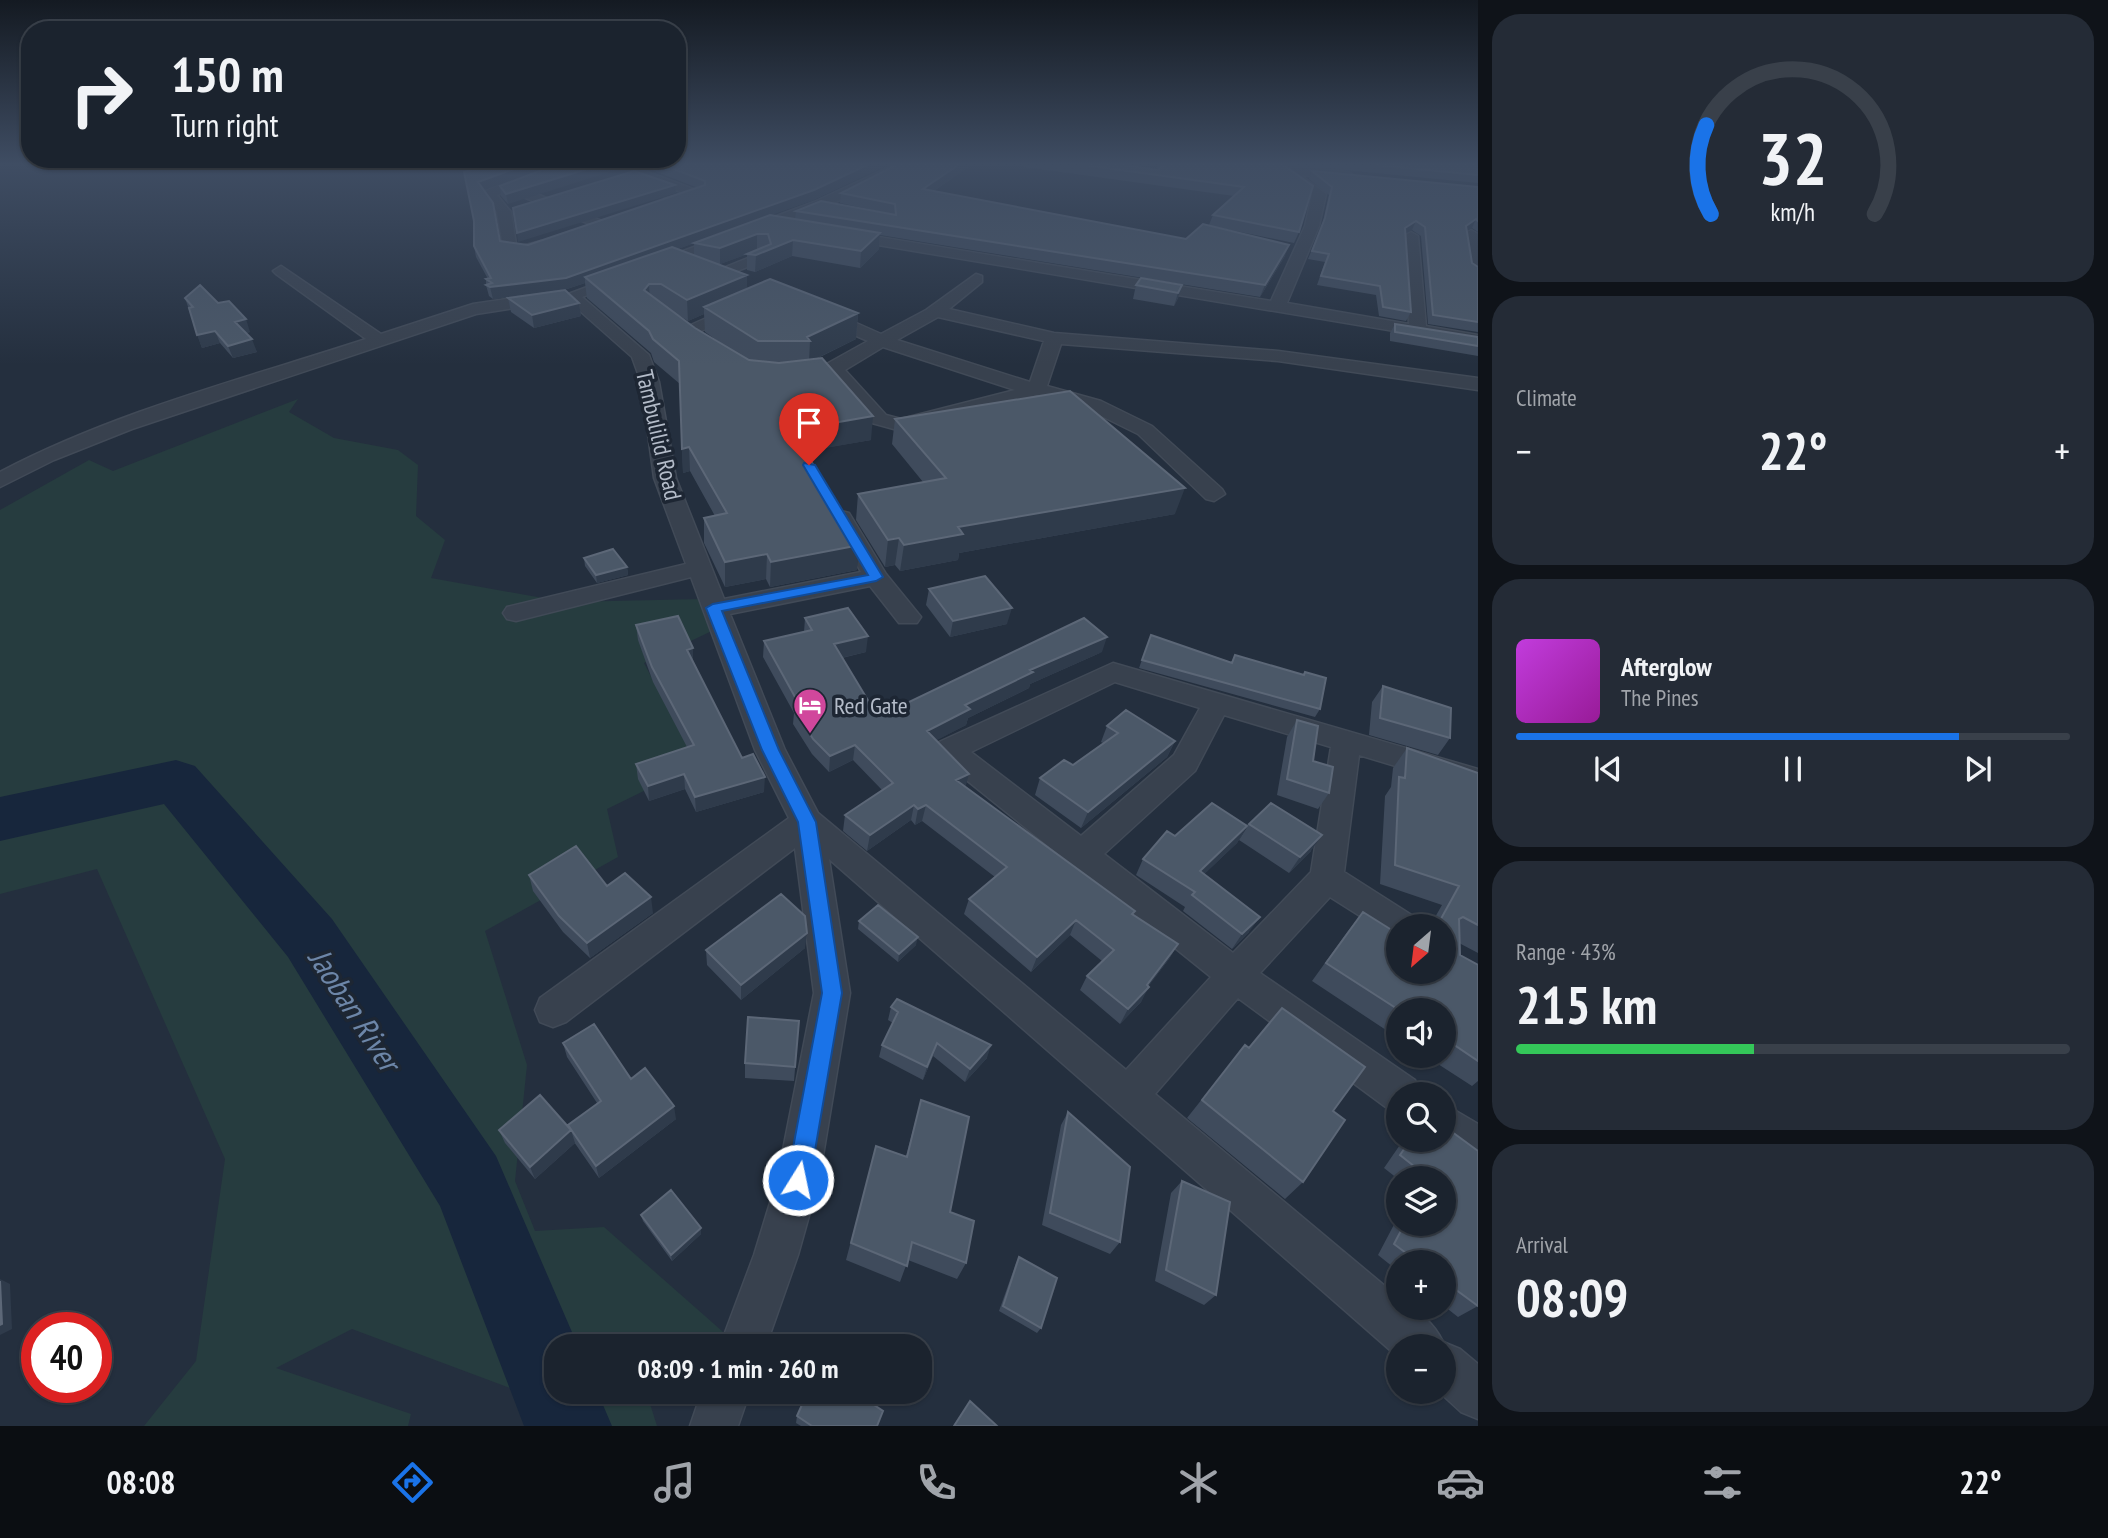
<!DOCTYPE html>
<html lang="en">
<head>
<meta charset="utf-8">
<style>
	body { margin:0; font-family:"PT Sans Narrow",sans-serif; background:#242b36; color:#f1f3f6; height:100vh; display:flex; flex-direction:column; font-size:26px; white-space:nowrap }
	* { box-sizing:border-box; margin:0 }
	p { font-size:23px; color:#a0a4aa }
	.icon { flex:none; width:38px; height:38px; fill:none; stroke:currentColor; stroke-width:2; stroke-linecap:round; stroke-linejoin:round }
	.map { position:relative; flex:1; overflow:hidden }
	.details { display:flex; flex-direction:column; gap:14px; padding:14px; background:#0f1319; width:630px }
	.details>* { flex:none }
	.banner { position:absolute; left:21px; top:21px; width:665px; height:147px; border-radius:28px; box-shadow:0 2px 5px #0004,0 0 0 2px #39404a; background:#1b232e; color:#f1f3f6; overflow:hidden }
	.needle { width:46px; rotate:208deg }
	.controls { position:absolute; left:1386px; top:914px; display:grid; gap:14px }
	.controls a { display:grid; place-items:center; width:70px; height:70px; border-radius:50%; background:#1b232e; box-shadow:0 2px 5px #0004,0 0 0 2px #39404a; font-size:35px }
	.speed { position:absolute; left:21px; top:1312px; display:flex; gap:14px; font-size:35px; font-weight:700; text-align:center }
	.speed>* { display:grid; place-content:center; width:91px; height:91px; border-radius:50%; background:#1b232e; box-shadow:0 2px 5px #0004,0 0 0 2px #39404a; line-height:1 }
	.speed .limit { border:10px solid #d22; background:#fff; color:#111 }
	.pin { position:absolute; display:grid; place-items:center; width:60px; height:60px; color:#fff; margin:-72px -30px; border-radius:50% 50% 50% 0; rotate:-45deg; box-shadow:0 0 7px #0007 }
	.pin .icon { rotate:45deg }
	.me { position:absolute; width:77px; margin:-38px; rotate:10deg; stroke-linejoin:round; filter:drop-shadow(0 0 5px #0008) }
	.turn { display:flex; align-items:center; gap:24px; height:147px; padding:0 35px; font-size:32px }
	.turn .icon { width:91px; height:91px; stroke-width:2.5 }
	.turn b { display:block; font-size:49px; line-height:60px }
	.big { font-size:52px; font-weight:800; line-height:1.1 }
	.details .widget { flex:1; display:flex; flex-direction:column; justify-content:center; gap:10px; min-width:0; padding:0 24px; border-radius:28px; background:#242b36 }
	.details .dial { align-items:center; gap:0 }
	.dial svg { height:182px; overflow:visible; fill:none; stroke:#39404a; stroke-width:7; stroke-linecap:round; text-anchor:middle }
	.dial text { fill:#f1f3f6; stroke:none }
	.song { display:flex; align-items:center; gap:21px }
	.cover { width:84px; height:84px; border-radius:10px; background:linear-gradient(135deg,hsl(290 70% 55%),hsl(300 70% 35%)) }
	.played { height:7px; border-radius:4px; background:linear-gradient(90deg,#1a73e8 80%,#39404a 80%) }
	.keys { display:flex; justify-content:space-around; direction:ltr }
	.heat { display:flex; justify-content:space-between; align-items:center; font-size:38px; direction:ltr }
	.charge { height:10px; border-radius:5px; background:linear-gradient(90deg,#34c759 43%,#39404a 0) }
	.trip { position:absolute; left:544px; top:1334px; width:388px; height:70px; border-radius:28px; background:#1b232e; box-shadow:0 2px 5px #0004,0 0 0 2px #39404a; font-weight:800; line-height:70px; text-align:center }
	.menu { display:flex; height:112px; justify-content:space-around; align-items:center; background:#0b0e12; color:#a0a4aa }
	.menu .icon { width:49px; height:49px }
	.menu .current { color:#1a73e8 }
	.menu b { font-size:32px; color:#f1f3f6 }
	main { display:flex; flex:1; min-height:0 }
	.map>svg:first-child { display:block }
</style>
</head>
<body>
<main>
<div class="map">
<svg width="1478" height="1426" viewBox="0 0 1478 1426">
	<rect width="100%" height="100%" fill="#242f3e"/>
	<path fill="#263c3f" d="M298 399 289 412 334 438 398 450 418 465 416 516 445 540 431 578 565 602 703 599 714 630 644 663 697 765 607 809 618 857 485 931 527 1065 515 1181 535 1231 604 1227 739 1346H556V1391H646L657 1426H612L352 1329 276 1368 411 1414 408 1426H144L196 1361 225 1159 97 869 0 894V510L89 460 113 471Z"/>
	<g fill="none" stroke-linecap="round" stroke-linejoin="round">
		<path fill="#17263c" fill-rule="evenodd" d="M176 760 195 766 332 919 496 1156 578 1346H556V1391H597L612 1426H524L440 1206 288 957 164 804 0 841V797Z"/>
		<g stroke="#414a57" stroke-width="3">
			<path id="minor" d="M561 165H581L520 187 609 224 597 227 508 191 497 195 511 212 516 244 522 246 541 241 548 245 522 255 504 250 497 212 482 193 501 183Z
				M894 165H911L824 208 582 297 649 355 659 382 676 478 724 599 861 572 830 518 841 511 849 513 886 574 921 617 917 623H899L870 586 730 614 785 750 818 813 1126 1070 1211 977 939 758 934 750 939 742 1113 663 1478 769V791L1359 755 1344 872 1413 916 1418 926H1398V940L1330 897 1260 973 1415 1080 1420 1094H1398V1112L1387 1108 1238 998 1155 1094 1398 1297V1307C1418 1307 1435 1325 1443 1342L1460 1349 1478 1364V1419L1461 1412 1438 1391H1444V1346H1398V1357L829 859 850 993 819 1180 798 1255 766 1346H720L754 1255 777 1180 814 993 795 848 566 1022 553 1027 540 1022 535 1010 540 998 789 818 755 750 691 577 516 621 507 619 503 613 507 607 686 564 654 478 641 382 632 357 563 296 814 202ZM1115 682 1200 708 1174 755 1081 836 971 752ZM1224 715 1331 747 1311 872 1233 953 1104 854 1195 771Z
				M1237 165H1283L1348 172 1354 176 1348 180 1300 175 1326 194 1319 226 1287 303 1409 324 1404 236 1411 232 1418 236 1426 326 1478 335V345L842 239 835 235 842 231 1271 301 1305 226 1312 195 1283 173Z
				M637 171H645L704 193 674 205H664V199L684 193 637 177Z
				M1471 230 1478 234V276L1470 271 1464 234Z
				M763 252 770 256 768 259 719 278 714 280 706 275Z
				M281 266 381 334 473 304 547 293 555 298 547 303 476 314 132 429 54 460 0 487V472C114 412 243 379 366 339L276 274 273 271Z
				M976 274 982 276V282L949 309 1054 333 1278 351 1478 378V390L1278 361 1061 344 1047 386 1101 401 1152 426 1222 489 1225 494 1214 501 1206 499 1138 434 1087 409 1037 395 901 431 872 423 830 376 794 382 785 376 788 372 823 366 868 341 815 318V310H827L881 334 926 310ZM938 317 1044 341 1030 382 897 340ZM883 347 1015 390 901 419 886 415 845 370Z
				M740 303 748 308 746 311 690 336H678L675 332Z
				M1444 1104 1478 1124V1169L1464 1163 1432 1139H1444Z
				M702 1391H750L738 1426H690Z"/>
		</g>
		<use href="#minor" fill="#38414e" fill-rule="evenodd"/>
	</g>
	<path fill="#3f4b5c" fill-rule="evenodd" d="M553 165 484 191 500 241 528 245 698 188 654 171V165H887L813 200 770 215 795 219 796 211 887 213 840 203 841 193 971 165 934 191 1186 239 1209 225 1213 215 1234 196 1011 165H1124L1158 170 1159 169 1156 166 1145 165H1282L1299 232 1294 243 1211 226 1285 256 1260 297 880 235 879 249 860 268 792 256 755 272 747 270V254L720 264 747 289 858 313 856 339 816 359 871 440 805 451 857 570 770 587 766 579 725 587 704 543V518L715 516 690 471 683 473 680 384 654 362 651 353 587 298 585 283 567 289 493 299 489 296 486 285V279H488L476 257 474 246V222L464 172ZM694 243V255L678 249 683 247ZM672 311 688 321 704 314 705 332 725 346 695 328Z
		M555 165 508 204 501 196 500 186Z
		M1294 165H1478V183Z
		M1312 171 1478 187V232L1472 228 1466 231 1472 263 1478 267V332L1428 324 1421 236 1412 230 1406 234 1411 312 1406 321 1379 316 1376 295 1317 285 1325 262 1308 259 1322 226 1329 195 1309 179Z
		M1136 285H1182L1178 298 1174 306 1133 299Z
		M185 298 218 303 250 332 246 333 257 352 233 358 220 343 202 348Z
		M508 298 579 303 581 316 534 328 511 312Z
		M1395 324 1478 337V356L1390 341V333Z
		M895 419 1175 514 959 553 958 560 900 571 895 565 885 567 856 520 858 494 923 482 892 444Z
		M584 558 627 567 628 575 597 583 585 566Z
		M929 589 1007 624 950 637 926 605Z
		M805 618 866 652 842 658 878 717 1102 652 1030 684 1029 688 968 718 966 725 936 740 966 787 1133 915 1178 944 1169 959 1148 986 1141 1002 1120 1024 1080 990 1087 976 1102 961 1070 935 1031 972 964 914 969 899 995 877 922 821 915 825 911 820 867 851 843 831 845 815 882 790 853 760 829 772 812 754 793 724 794 713 763 657 764 641 804 632Z
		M636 625 693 648V662L742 758 764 792 696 812 685 789 649 801 638 779 636 764 687 747 653 682 638 640Z
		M1151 635 1231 662 1235 655 1303 675 1305 672 1320 709 1315 717 1139 668Z
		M1383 686 1450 738 1438 755 1369 735 1372 702Z
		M1297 720 1313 761 1329 793 1318 809 1277 795 1287 737Z
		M1107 726 1175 741 1167 757 1081 828 1035 795 1040 778 1073 765 1103 743 1101 742Z
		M1407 748 1478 773V953L1459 943 1460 955 1478 965V1081L1472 1086 1424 1055H1444V1010H1398V1038L1312 981 1348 931 1363 912 1444 971V926H1430L1442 905 1380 884 1385 796 1391 787 1393 768Z
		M1249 824 1311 851 1289 873 1239 840Z
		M1247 826 1237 843 1204 874 1249 932 1232 949 1183 911 1185 907 1136 875 1143 859 1175 836Z
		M529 875 653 913 590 958 563 932 533 891Z
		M859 921 916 945 898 962 858 929Z
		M805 948 741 1000 707 965 706 950Z
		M891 1007 987 1058 965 1082 933 1056 923 1080 879 1057 882 1045 893 1023 888 1020Z
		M799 1021 794 1081 745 1078V1063Z
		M563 1043 631 1079 676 1119 599 1178 574 1142 575 1143 535 1179 505 1143 499 1130 568 1127 597 1103 567 1057Z
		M1245 1045 1333 1111 1303 1182 1285 1199 1187 1118Z
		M921 1100 950 1212 966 1263 957 1279 908 1260 900 1282 846 1260 876 1146 906 1156Z
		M1068 1112 1120 1242 1110 1254 1042 1225 1061 1125Z
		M1404 1139H1444L1478 1306 1458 1317 1444 1306V1262H1398V1271L1378 1255 1398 1217V1223H1444V1178H1398V1179L1384 1168Z
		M1182 1181 1216 1295 1204 1305 1155 1281 1171 1193Z
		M641 1215 701 1234 672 1261 643 1221Z
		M1019 1257 1041 1328 1037 1333 999 1311 1016 1263Z
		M970 1401 997 1426H953Z
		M797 1416 877 1426H801L796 1423Z"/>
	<path fill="#2f3b4b" d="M525 165H553L479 192 478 182Z
		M600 165H632L508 204 506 194Z
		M867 165H887L813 200 590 281 585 277V283L567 289 493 299 490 287Z
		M958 165H971L922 199 923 189Z
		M675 185 676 193 518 242 517 233Z
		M1476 219 1472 228 1461 234 1466 226Z
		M1416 221 1412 230 1401 236 1405 228Z
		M880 233 879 249 860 268 861 251Z
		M757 234V251L720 264V248Z
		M793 240 792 256 755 272 756 255Z
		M1289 245 1285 256 1260 297 1265 285Z
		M747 275V296L704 307V314L688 321 687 300Z
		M649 284 650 305 644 290Z
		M1182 285 1178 298 1174 306 1178 293Z
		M579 303 581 316 534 328 532 315Z
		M858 313 856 339 809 362 810 341 807 337Z
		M246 319 250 332 240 334 235 322Z
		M215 331 220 343 202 348 197 335Z
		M252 339 257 352 233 358 228 346Z
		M873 416 871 440 792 454 793 430Z
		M689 447 690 471 683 473 682 449Z
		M1185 488 1175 514 959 553 958 560 900 571 904 545 958 527Z
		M899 538 895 565 885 567 888 540Z
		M860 545 857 570 770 587 771 562Z
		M767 554 766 579 725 587V562Z
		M627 567 628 575 597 583 596 575Z
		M1012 608 1007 624 950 637 953 621Z
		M868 636 866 652 832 660 834 644Z
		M1107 637 1102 652 1030 684 1029 688 968 718 966 725 924 747 927 731 965 705 1030 670Z
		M693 648V664L687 650Z
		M1175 741 1167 757 1081 828 1088 812Z
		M855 745 853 760 829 772 830 756Z
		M684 774 685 789 649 801 648 786Z
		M969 774 965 789 956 780Z
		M765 777 764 792 696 812 695 797Z
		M914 805 911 820 867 851 870 835Z
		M926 805 922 821 915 825 918 809Z
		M1247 826 1237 843 1191 887 1200 871Z
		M1322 835 1311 851 1289 873 1300 857Z
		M651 897 653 913 590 958 587 943Z
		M1260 917 1249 932 1232 949 1242 934Z
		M1076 920 1070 935 1031 972 1037 957Z
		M807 933 805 948 741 1000V985Z
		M918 937 916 945 898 962 899 954Z
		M1178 944 1169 959 1142 995 1149 987 1141 1002 1120 1024 1128 1009Z
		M937 1043 933 1056 923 1080 927 1067Z
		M991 1045 987 1058 965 1082 970 1069Z
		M674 1106 676 1119 599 1178 596 1166Z
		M571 1130 575 1143 535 1179 530 1167Z
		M701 1228V1234L672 1261 671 1255Z
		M0 1279 10 1284 12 1329 0 1335Z"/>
	<path fill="#4b5868" stroke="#5c6777" stroke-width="2" d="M487 165H525L478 182 493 203 500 241 528 245 705 185V181L663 165H867L814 190 566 278 490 287 486 285 492 283 486 279 491 278 474 246V221L464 172Z
		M555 165H600L506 194 500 186Z
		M896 165H958L923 189 1186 239 1203 224 1289 245 1265 285 796 211 821 201 896 215 895 204 841 193Z
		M1084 165H1124L1158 170 1165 165H1282L1285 166 1313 186 1299 232 1213 215 1244 187Z
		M1376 165H1478V175Z
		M634 171 675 185 517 233 513 208Z
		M1312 171 1478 187V221L1476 219 1466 226 1472 263 1478 267V322L1433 315 1425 227 1416 221 1405 228 1411 312 1383 307 1380 286 1321 276 1329 254 1312 251 1325 218 1332 187Z
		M770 215 880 233 861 251 793 240 756 255 747 254 771 244 768 234H757L720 248 694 243Z
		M672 247 747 275 687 300 661 284H649L644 290 695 328 749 360 779 363 822 358 873 416 793 430 860 545 771 562 767 554 725 562 704 518 727 513 689 447 682 449 679 361 653 339 649 331 585 277Z
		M1141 278 1182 285 1178 293 1136 285Z
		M770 279 858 313 807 337 810 341H758L704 307Z
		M200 285 218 303 229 301 246 319 235 322 252 339 228 346 215 331 197 335 189 308 193 307 185 298Z
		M565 290 579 303 532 315 508 298Z
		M1395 324 1478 337V346L1395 332Z
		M1070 391 1185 488 958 527 963 534 904 545 899 538 888 540 858 494 946 478 895 419Z
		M613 549 627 567 596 575 584 558Z
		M985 576 1012 608 953 621 929 589Z
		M848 608 868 636 834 644 878 717 1084 618 1107 637 1030 670 1033 672 965 705 970 709 927 731 969 774 956 780 1135 911 1132 914 1178 944 1147 985 1149 987 1128 1009 1087 976 1114 950 1076 920 1037 957 969 899 1007 867 926 805 918 809 914 805 870 835 845 815 893 783 855 745 830 756 813 739 794 708 800 706 764 641 812 630 805 618Z
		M678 616 693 648 687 650 742 758 753 754 765 777 695 797 684 774 648 786 636 764 694 745 652 667 636 625Z
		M1151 635 1232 663 1235 655 1304 675 1305 672 1326 678 1320 709 1142 660Z
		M1383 686 1451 708 1450 738 1380 718Z
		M1126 710 1175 741 1088 812 1040 778 1064 760 1073 765 1118 733 1107 726Z
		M1297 720 1318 726 1313 761 1333 767 1329 793 1287 779Z
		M1407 748 1478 773V925L1463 917 1459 919 1460 955 1478 965V1061L1444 1038V1010H1399L1326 963 1363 912 1398 934V971H1444V926H1437L1459 886 1395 865 1399 777 1405 778Z
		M1212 803 1247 826 1200 871 1260 917 1242 934 1192 895 1195 892 1143 859 1167 831 1175 836Z
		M1271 803 1322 835 1300 857 1249 824Z
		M576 846 607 886 625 873 651 897 587 943 559 916 529 875Z
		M781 894 805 916 807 933 741 985 706 950Z
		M878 905 918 937 899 954 859 921Z
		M897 999 991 1045 970 1069 937 1043 927 1067 882 1045 898 1012 891 1007Z
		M1282 1008 1365 1067 1333 1111 1345 1120 1303 1182 1202 1100 1245 1045 1249 1048Z
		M748 1017 799 1021 795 1067 745 1063Z
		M594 1024 631 1079 645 1068 674 1106 596 1166 568 1125 601 1101 563 1043Z
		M540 1095 571 1130 530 1167 499 1130Z
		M921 1100 969 1117 950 1212 974 1221 966 1263 912 1242 907 1266 851 1243 876 1146 907 1157Z
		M1068 1112 1130 1167 1120 1242 1050 1213Z
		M1444 1126 1478 1151V1306L1444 1281V1262H1418L1394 1244 1405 1223H1444V1178H1429L1400 1155 1411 1139H1444Z
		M1182 1181 1230 1202 1216 1295 1166 1270Z
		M671 1190 701 1228 671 1255 641 1215Z
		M1019 1257 1057 1278 1041 1328 1003 1306Z
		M0 1281 2 1324 0 1325Z
		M808 1391H853L883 1411 877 1426H812L797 1416Z
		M970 1401 997 1426H954Z"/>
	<linearGradient id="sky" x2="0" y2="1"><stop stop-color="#141a22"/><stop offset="0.45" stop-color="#3f4d63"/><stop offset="1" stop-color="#3f4d63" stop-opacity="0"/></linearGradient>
	<rect width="1478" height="365" fill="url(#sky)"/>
	<path fill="#1a73e8" stroke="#114b97" stroke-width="2" d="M804 463 815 465 883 577 876 581 722 611 779 750 816 822 842 993 810 1180 807 1188 798 1192 790 1188 787 1180 822 993 798 822 762 750 706 608 713 604 868 575 803 465Z"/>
	<defs>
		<g id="hotel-pin" transform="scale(1.75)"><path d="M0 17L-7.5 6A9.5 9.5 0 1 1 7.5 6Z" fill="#d1479c" stroke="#1d2633"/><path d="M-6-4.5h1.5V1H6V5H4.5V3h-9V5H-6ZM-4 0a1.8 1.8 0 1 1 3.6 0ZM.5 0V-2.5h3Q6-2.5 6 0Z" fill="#fff"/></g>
	</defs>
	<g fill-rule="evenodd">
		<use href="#hotel-pin" x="810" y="705"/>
	</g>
	<g text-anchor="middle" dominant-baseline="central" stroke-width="7" stroke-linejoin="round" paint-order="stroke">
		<g font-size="24" fill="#b4bcc9" stroke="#1d2633">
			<text transform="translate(659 435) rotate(77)">Tambulilid Road</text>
		</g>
		<g font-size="24" fill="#b4bcc9" stroke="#1d2633" text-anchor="start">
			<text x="834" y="705">Red Gate</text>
		</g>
		<g font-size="32" font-style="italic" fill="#6d86a8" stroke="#1d2633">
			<text transform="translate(355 1009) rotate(57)">Jaoban River</text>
		</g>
	</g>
</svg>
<div class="controls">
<a><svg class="needle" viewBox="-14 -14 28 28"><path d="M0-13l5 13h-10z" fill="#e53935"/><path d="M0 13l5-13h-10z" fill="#a0a4aa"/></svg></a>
<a><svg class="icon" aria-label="sound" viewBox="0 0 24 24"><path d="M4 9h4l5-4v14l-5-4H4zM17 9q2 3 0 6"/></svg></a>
<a><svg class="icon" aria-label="search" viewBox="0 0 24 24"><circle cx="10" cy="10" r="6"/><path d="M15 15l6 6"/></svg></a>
<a><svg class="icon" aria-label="layers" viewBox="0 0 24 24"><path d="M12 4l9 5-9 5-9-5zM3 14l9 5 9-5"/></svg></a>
<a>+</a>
<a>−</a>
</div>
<div class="speed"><div class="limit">40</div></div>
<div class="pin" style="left:809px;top:465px;background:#d93025"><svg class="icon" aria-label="arrive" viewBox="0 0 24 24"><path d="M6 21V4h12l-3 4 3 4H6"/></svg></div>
<svg class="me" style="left:798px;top:1180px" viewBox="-20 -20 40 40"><circle r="17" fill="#1a73e8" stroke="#fff" stroke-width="3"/><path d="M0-11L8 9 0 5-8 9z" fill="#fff"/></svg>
<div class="trip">08:09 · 1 min · 260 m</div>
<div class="banner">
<div class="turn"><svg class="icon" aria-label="right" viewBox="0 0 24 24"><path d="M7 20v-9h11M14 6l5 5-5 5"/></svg><div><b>150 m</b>Turn right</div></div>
</div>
</div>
<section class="details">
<div class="widget dial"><svg viewBox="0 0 100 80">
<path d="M14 69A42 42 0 1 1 86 69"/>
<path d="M14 69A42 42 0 0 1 12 30" stroke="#1a73e8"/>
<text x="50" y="56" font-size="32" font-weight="700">32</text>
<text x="50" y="72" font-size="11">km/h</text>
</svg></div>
<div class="widget"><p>Climate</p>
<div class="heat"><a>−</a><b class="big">22°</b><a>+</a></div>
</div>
<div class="widget">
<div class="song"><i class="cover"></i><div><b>Afterglow</b><p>The Pines</p></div></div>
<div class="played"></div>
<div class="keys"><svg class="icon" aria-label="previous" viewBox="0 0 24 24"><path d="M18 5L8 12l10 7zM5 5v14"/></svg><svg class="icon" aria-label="pause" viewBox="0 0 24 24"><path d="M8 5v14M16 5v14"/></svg><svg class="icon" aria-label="next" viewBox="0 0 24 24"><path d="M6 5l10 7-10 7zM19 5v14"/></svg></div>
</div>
<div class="widget"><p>Range · 43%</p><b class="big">215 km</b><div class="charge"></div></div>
<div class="widget"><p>Arrival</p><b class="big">08:09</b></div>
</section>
</main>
<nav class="menu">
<b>08:08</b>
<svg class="icon current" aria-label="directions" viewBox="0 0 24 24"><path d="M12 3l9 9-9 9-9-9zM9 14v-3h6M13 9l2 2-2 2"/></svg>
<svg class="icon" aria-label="music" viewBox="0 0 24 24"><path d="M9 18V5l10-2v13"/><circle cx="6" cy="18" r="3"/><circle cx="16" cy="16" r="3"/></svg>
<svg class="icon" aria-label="phone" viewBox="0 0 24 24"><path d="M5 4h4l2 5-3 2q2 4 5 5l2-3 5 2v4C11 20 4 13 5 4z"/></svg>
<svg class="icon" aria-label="climate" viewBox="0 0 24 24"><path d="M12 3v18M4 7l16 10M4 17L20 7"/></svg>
<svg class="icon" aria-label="car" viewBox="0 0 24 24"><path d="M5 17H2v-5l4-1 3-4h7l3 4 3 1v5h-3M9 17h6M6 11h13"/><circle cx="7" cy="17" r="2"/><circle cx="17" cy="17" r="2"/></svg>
<svg class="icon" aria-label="filters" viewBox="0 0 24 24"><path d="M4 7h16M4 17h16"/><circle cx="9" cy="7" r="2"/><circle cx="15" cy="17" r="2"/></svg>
<b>22°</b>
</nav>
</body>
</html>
